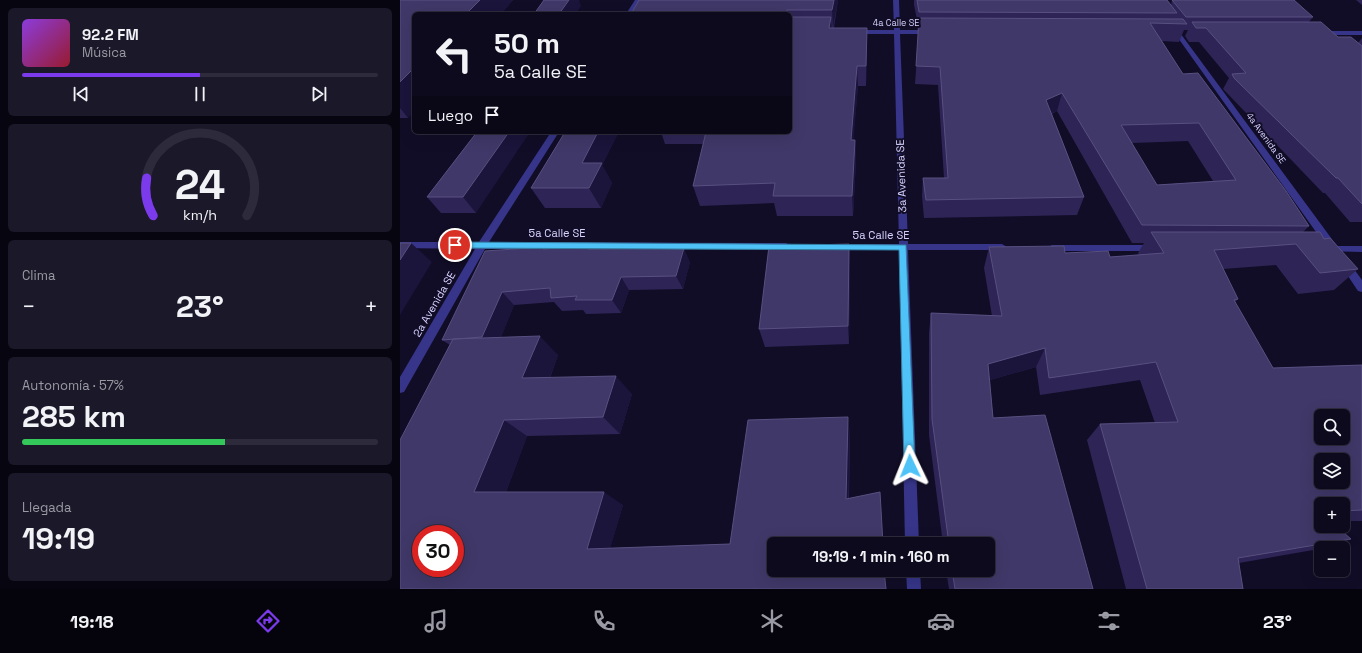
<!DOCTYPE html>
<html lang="es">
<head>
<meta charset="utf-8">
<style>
	body { margin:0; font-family:"Space Grotesk",sans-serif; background:#1b182a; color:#f1f3f6; height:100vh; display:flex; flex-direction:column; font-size:15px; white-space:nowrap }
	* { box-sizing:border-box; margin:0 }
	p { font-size:13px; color:#9a9aa4 }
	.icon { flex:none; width:22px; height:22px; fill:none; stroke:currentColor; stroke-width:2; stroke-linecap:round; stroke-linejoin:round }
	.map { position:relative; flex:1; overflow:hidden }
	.side { display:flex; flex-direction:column; gap:8px; padding:8px; background:#070610; width:400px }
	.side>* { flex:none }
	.top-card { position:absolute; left:12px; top:12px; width:380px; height:122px; border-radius:6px; box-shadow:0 4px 16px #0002,0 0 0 1px #2d2b3b; background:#0d0a1d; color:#f1f3f6; overflow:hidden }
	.controls { position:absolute; left:914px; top:409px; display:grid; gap:8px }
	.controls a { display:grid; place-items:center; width:36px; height:36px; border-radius:6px; background:#0d0a1d; box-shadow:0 4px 16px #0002,0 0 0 1px #2d2b3b; font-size:20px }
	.speed { position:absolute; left:12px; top:525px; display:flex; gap:8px; font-size:20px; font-weight:700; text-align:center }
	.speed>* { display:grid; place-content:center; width:52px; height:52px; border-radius:50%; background:#0d0a1d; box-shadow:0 4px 16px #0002,0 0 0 1px #2d2b3b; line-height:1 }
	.speed .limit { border:6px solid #d22; background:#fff; color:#111 }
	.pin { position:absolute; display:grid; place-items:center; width:34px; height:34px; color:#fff; margin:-17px; border:2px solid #fff; border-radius:50%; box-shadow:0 1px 4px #0007 }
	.me { position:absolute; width:44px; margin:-22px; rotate:358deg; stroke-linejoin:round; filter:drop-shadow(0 0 3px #0008) }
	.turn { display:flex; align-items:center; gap:14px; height:84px; padding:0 16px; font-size:18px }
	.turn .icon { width:52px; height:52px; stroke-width:2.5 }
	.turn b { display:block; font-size:28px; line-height:34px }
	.then { display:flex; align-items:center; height:38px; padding:0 16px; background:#0003; gap:8px; font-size:15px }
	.big { font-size:30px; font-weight:700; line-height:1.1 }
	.side .tile { flex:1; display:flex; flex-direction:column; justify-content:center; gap:6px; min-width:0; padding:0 14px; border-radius:6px; background:#1b182a }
	.side .dial { align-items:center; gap:0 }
	.dial svg { height:104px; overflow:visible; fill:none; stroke:#2d2b3b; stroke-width:7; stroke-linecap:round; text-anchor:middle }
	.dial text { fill:#f1f3f6; stroke:none }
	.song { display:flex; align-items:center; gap:12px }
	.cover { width:48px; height:48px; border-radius:6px; background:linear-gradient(135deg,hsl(270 70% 55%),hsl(350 70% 35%)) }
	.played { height:4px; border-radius:2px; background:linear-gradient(90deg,#7c3aed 50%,#2d2b3b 50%) }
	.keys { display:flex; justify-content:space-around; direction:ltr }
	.heat { display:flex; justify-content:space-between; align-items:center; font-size:22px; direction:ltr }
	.charge { height:6px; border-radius:3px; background:linear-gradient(90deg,#34c759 57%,#2d2b3b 0) }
	.trip { position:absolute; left:367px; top:537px; width:228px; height:40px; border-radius:6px; background:#0d0a1d; box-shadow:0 4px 16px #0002,0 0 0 1px #2d2b3b; font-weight:700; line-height:40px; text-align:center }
	.menu { display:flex; height:64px; justify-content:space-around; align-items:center; background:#05040c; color:#9a9aa4 }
	.menu .icon { width:28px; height:28px }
	.menu .current { color:#7c3aed }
	.menu b { font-size:18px; color:#f1f3f6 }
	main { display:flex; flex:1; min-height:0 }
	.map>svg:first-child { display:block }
</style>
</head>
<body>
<main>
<section class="side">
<div class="tile">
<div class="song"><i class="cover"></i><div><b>92.2 FM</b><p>Música</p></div></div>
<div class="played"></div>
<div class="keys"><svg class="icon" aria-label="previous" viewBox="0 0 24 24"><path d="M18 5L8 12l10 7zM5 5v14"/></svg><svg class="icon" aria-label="pause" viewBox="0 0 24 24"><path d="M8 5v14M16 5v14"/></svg><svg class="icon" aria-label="next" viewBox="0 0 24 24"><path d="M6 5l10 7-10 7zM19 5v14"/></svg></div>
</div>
<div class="tile dial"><svg viewBox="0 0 100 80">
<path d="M14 69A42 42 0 1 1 86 69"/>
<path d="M14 69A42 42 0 0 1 9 40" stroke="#7c3aed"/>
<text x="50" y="56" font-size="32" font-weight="700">24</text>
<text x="50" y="72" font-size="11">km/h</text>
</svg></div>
<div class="tile"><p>Clima</p>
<div class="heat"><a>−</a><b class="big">23°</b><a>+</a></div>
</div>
<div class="tile"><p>Autonomía · 57%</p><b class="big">285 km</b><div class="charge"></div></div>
<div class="tile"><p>Llegada</p><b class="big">19:19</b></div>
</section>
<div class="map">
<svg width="962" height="589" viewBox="0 0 962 589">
	<rect width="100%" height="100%" fill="#110d27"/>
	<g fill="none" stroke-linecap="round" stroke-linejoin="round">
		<path fill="#363589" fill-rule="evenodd" d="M235 0H241L232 14H226Z
			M493 0H499L500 30H532L535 32 532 34H500L508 244H602L607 247 602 250H508L519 544H505L499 250H436L431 247 436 244H499L494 34H454L451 32 454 30H494Z
			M771 26H775L937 246H962V252L923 251 921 249 923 247 926 246 771 28Z
			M962 31V35H920L917 33 920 31Z
			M151 132H159L89 242 386 243 391 246 386 249H85L4 392 0 393V377L75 249 0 248V242H79Z
			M652 245H754L759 248 754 251H652L647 248Z
			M945 260 948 261 962 280V292L958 291 940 264 942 261Z
			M506 570H520L521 589H507Z"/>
	</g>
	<path fill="#2e2556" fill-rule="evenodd" d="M0 0H113L101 14H14L8 118H0Z
		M239 0H438L434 28 467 47 466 86H458L453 140H455L456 160 453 216H377L374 203 300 206 293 186 303 144H265L262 135H217L202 165 212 183 201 208H145L131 188 165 132H390V14H231Z
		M514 0H767L771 5 772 0 913 17 909 22 938 37 958 43 962 38V222H950L925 193H923L826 92 823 89 829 78 799 42H789L785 36 788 30H784L779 42 762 41 783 74 909 226 903 232 924 239 958 269 934 290 898 294 876 265 823 269 838 299 835 302 873 368 962 365V521H943V504H921V526L951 539 924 548H921V549H919L839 563 843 589H726L687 440 700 424 755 423 740 380 640 395 636 367 590 380 593 418 693 589H549L546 570H588V544H543L529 435V333L531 313 592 316 584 268 589 247 710 257 739 255 738 253 744 243H732L657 111 652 114 684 197 677 215 524 218 522 196 523 178H544L538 85 515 84 519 29 514 5ZM788 141 813 181 757 185 732 143Z
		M956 0H962V5Z
		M77 132 76 213H41L27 197Z
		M449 244 450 264 449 344 365 347 359 329Z
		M189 246 191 249 290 262 283 289 229 290 221 313 186 314 183 310 162 311 154 302 114 305 101 337 158 355 150 378 232 394 220 434 127 436 106 492 223 505 210 548 330 544 450 434 449 498 483 544 0 589 50 345 42 340 144 247 145 249Z"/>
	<path fill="#1b143b" d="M80 0H113L101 14H66Z
		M169 0H179L181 6 176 14H159Z
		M434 0H438L433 28 432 10Z
		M431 17 432 36 429 28Z
		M467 28V47L466 86V66Z
		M457 66 458 86 452 160 451 140Z
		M14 68V112L8 118 0 108V82Z
		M662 93 657 111 641 118 646 100Z
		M109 132H130L76 213 63 197Z
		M198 132H215L217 135 202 165 212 183 201 208 189 188 182 163Z
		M455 140 456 160 453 216 452 196Z
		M11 243 32 262 0 315V260Z
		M449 244 450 264 449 344 448 326Z
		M284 248 290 262 283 289 276 276Z
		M221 277 229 290 221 313 212 300Z
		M102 292 114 305 96 350 82 337Z
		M140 336 158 355 143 396 122 378Z
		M645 348 636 367 582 382 588 364Z
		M216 376 232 394 220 434 203 417Z
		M448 417 450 434 448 512 446 499Z
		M104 420 127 436 101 505 74 492Z
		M204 492 223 505 207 559 187 549Z"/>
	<path fill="#403868" stroke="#585080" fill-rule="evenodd" d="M0 0H80L66 14H14V68L0 82Z
		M144 0H169L159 14H134Z
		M239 0H434L432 10H387L386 14H231Z
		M517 0H767L777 13 519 12Z
		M772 0H894L913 17H786Z
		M390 17H431L429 28H467L466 66H457L451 140H455L452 196H373L375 183 293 186 306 132H390Z
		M519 18 783 19 787 24 750 23 783 74 798 73 886 191 909 226 742 225 662 93 646 100 684 197 526 200 523 178H548L540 67 516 66ZM799 123 836 180 757 185 721 125Z
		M792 22H921L938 37H951L962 46V204L938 178H936L834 78 832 74 846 73 806 28H796Z
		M77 132H109L63 197H27Z
		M165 132H198L182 163H202L189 188H131Z
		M751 232H920L924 239 930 238 958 269 920 273 896 244 814 250 838 299 834 300 873 368 962 365V510L943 511V504H921V511H919L921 513V526H936L951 539 838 558 843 589H747L700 424 778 422 756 362 649 378 645 348 588 364 593 418 645 415 693 589H555L552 570H588V544H549L532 419 531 313 602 316 589 247 664 246 665 253 708 251 710 257 764 253ZM921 416H943V438H921ZM921 460H943V482H921Z
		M0 243H11L0 260Z
		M449 244 448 326 359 329 369 246Z
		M189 246 188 249 284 248 276 276 221 277 212 300H175L177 296 151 298 150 288 102 292 82 337 42 340 85 251 144 247 143 249Z
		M140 336 122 378 216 376 203 417 104 420 74 492H204L187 549 330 544 348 420 448 417 446 499 480 492 483 544H374V570H484L486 589H0V440L53 339ZM21 534H55V568H21Z"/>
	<path fill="#4fc3f7" stroke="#337fa1" d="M55 242 506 245 515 466 514 470 510 471 506 470 504 466 499 250 55 248 51 245Z"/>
	<g text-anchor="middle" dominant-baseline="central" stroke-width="4" stroke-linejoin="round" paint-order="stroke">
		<g font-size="9" fill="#d7d3ff" stroke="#110d27">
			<text x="496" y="23">4a Calle SE</text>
			<text transform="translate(866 138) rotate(54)">4a Avenida SE</text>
		</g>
		<g font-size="11" fill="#d7d3ff" stroke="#110d27">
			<text transform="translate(501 176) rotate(-92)">3a Avenida SE</text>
			<text x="157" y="233">5a Calle SE</text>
			<text x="481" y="235">5a Calle SE</text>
			<text transform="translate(34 304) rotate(-60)">2a Avenida SE</text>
		</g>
	</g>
</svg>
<div class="controls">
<a><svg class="icon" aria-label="search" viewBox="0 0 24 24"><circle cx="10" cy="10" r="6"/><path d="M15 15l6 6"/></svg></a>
<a><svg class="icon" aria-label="layers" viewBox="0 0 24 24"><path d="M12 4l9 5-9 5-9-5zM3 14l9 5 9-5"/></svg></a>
<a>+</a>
<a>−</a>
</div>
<div class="speed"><div class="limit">30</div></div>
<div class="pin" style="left:55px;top:245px;background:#d93025"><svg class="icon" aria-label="arrive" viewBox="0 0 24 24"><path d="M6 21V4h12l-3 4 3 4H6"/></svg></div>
<svg class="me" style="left:510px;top:466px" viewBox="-20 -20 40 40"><path d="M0-17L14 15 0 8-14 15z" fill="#4fc3f7" stroke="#fff" stroke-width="4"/></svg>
<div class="trip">19:19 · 1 min · 160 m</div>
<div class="top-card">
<div class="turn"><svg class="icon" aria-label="left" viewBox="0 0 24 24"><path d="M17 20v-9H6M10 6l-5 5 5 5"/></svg><div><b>50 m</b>5a Calle SE</div></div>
<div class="then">Luego<svg class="icon" aria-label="arrive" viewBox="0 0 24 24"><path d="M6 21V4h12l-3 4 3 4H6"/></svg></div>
</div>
</div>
</main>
<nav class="menu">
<b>19:18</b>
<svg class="icon current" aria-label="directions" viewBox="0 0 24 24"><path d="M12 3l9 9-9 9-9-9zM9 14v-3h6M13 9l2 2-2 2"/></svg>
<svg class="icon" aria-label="music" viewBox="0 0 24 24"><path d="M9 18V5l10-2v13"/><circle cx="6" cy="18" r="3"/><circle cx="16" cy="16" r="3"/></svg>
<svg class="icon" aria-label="phone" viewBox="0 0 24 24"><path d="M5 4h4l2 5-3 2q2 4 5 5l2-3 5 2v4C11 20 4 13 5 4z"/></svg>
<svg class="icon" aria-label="climate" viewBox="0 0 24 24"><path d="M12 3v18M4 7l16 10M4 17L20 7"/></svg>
<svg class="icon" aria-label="car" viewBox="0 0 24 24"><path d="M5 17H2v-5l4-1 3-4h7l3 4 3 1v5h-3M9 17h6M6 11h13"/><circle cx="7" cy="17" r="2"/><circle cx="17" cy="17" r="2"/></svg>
<svg class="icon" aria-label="filters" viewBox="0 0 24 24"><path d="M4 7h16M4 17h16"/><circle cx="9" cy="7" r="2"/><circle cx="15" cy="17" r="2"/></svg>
<b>23°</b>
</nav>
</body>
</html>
